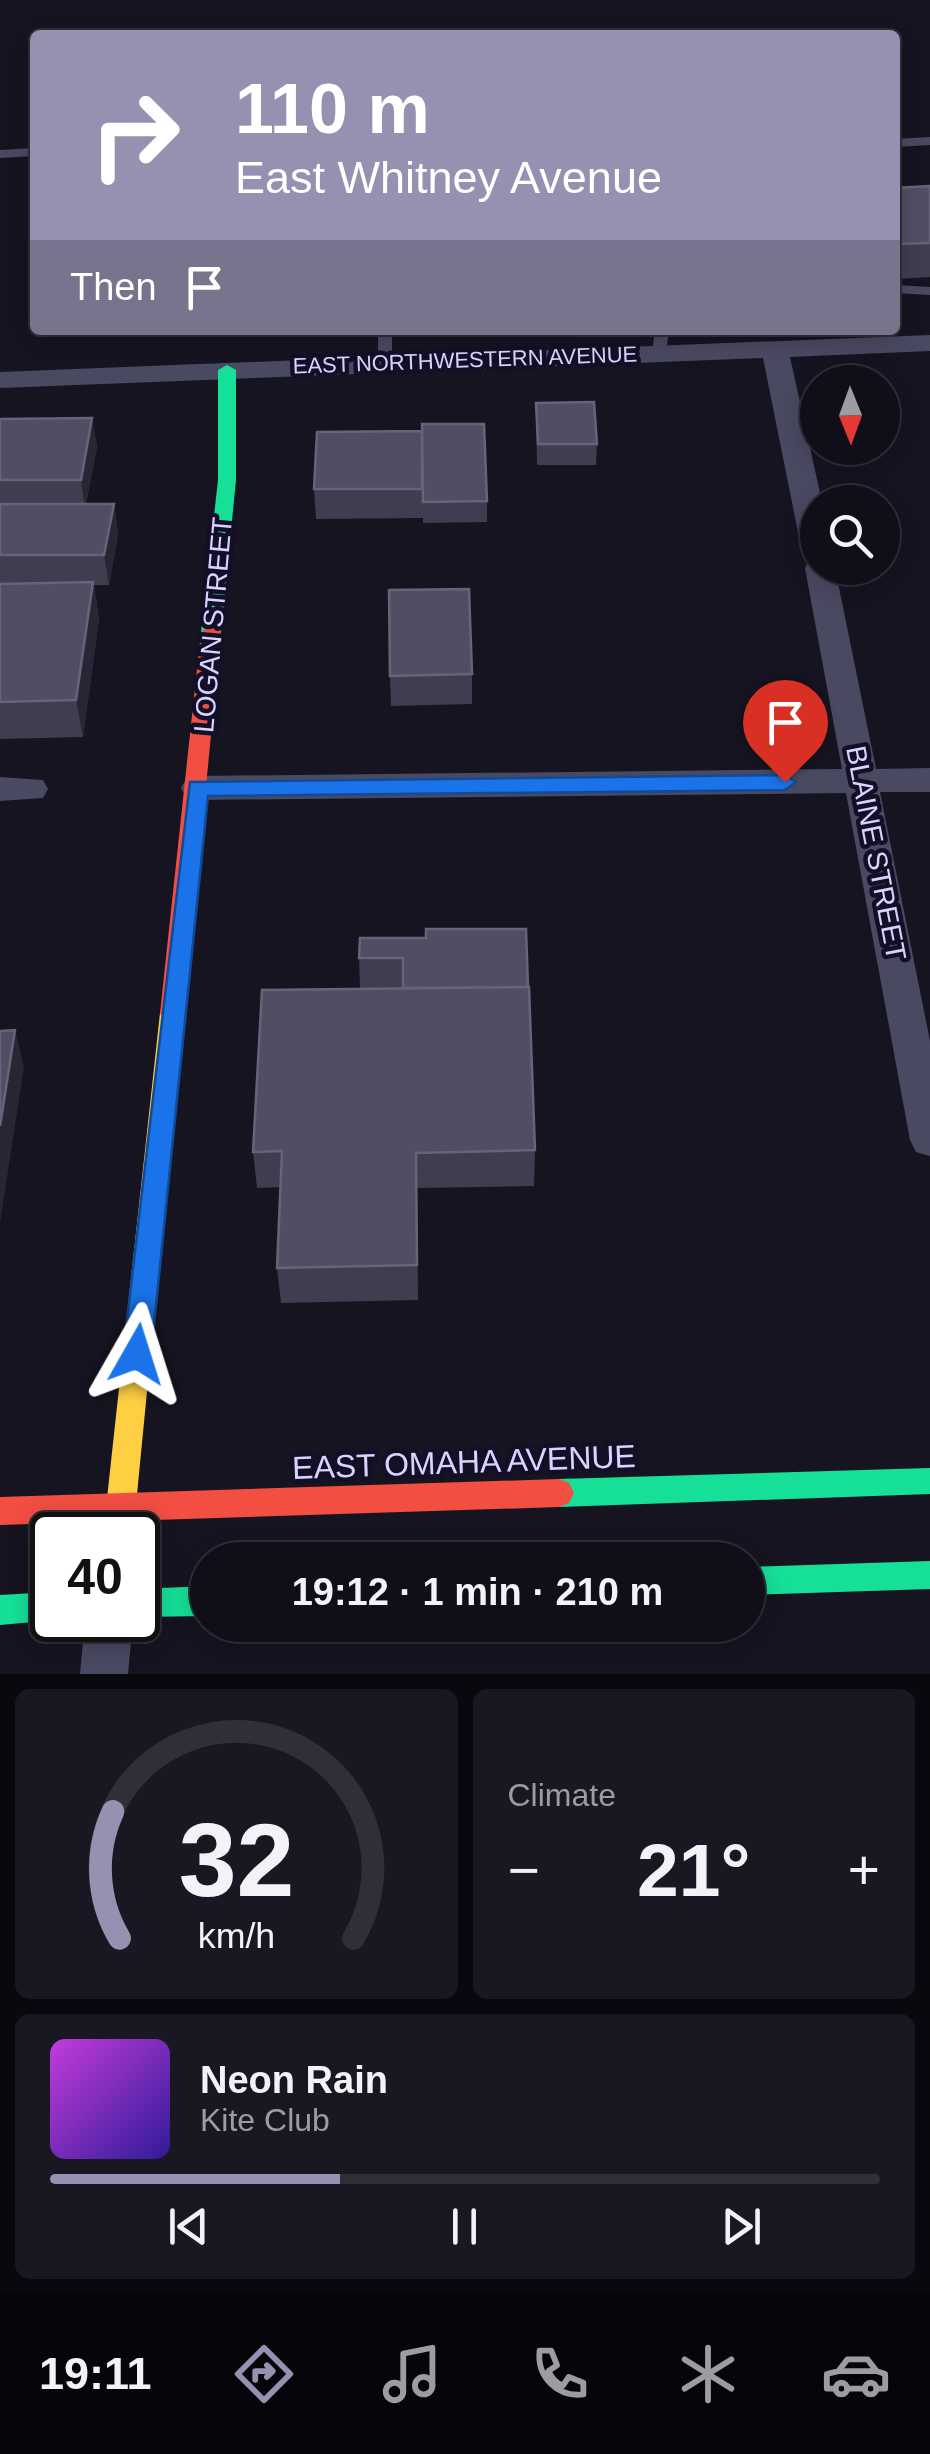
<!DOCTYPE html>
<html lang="en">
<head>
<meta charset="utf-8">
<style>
	body { margin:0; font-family:Arial,sans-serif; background:#191822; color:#f1f3f6; height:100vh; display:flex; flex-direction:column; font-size:38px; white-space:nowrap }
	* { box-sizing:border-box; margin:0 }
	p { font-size:32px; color:#9c9ca2 }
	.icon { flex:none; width:55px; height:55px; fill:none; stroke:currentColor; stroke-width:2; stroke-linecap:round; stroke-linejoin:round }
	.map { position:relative; height:1674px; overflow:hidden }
	.side { display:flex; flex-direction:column; gap:15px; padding:15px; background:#09080e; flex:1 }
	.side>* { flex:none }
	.top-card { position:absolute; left:30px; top:30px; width:870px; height:305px; border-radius:10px; box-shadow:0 5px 25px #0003,0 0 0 2px #302f38; background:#9591b1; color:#fff; overflow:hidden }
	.needle { width:65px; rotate:179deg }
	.fabs { position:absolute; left:800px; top:365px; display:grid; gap:20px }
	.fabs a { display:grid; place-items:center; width:100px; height:100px; border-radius:50%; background:#100f19; box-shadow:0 5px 25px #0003,0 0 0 2px #302f38; font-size:50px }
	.speed { position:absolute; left:30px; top:1512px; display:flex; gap:20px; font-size:50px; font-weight:700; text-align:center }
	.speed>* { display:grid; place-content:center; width:130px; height:130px; border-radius:50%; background:#100f19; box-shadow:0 5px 25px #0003,0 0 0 2px #302f38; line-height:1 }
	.speed .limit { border:5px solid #111; border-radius:15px; background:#fff; color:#111 }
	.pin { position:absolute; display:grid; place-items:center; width:85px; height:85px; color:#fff; margin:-102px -42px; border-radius:50% 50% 50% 0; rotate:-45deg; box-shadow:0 0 10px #0007 }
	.pin .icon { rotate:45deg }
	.me { position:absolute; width:110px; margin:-55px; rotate:6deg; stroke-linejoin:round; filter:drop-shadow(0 0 8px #0008) }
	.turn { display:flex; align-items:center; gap:35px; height:210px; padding:0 40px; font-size:45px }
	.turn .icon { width:130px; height:130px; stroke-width:2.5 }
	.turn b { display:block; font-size:70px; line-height:85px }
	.then { display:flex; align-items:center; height:95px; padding:0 40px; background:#0003; gap:20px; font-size:38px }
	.big { font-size:75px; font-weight:800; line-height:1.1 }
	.side .tile { flex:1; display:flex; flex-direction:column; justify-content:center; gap:15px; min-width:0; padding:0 35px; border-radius:15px; background:#191822 }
	.side .dial { align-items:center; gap:0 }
	.dial svg { height:260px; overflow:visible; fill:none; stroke:#302f38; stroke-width:7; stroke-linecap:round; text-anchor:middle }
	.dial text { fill:#f1f3f6; stroke:none }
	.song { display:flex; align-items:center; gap:30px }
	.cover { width:120px; height:120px; border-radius:15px; background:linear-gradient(135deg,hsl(290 70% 55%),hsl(250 70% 35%)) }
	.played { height:10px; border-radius:5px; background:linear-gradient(90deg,#9591b1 35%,#302f38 35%) }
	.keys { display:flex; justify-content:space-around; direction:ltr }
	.heat { display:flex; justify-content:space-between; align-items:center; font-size:55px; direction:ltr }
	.side .tiles { flex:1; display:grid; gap:15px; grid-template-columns:1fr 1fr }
	.tile:last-child { grid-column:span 2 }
	.trip { position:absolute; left:190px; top:1542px; width:575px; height:100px; border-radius:50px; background:#100f19; box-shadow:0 5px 25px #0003,0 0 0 2px #302f38; font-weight:800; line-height:100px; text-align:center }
	.menu { display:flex; height:160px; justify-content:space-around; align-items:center; background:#06060a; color:#9c9ca2 }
	.menu .icon { width:70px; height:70px }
	.menu .active { color:#9591b1 }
	.menu b { font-size:45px; color:#f1f3f6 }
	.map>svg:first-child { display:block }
</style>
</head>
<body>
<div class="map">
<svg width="930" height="1674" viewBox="0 0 930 1674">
	<rect width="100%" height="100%" fill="#161421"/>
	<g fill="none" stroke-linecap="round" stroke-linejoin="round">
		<path fill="#4a4962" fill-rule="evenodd" d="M930 137V145L895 147V139Z
			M35 148V156L0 158V150Z
			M895 285 930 287V295L895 293Z
			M378 330H392V364L385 368 378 364Z
			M655 330H669L666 353 659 357 652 353Z"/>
		<path fill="#4a4962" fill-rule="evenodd" d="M930 335V351L790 357 822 502H818V568H835L876 769 930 768V792H880L930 1041V1156L916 1152 910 1140 846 793 198 800 186 797 181 788 186 779 198 776 842 769 805 568 807 564 803 557 763 358 0 388V372Z
			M0 777 43 780 48 789 43 798 0 801Z
			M85 1620H133L128 1674H80Z"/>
		<path fill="#16e098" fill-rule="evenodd" d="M227 365 236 370V480L221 632 211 639 201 632 218 480V370Z
			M930 1468V1494L559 1507 549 1503 544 1493 549 1483 559 1479Z
			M930 1561V1589L748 1595V1567Z
			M208 1586V1616L138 1617V1589Z
			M52 1592V1620H56L0 1625V1595Z"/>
		<path fill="#ffcf43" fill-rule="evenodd" d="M172 1004 181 1006 184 1013 133 1535H103L160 1013 163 1006Z"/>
		<path fill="#f24e42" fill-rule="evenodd" d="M211 625 221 632 184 1013 181 1020H163L160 1013 201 632Z
			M559 1479 569 1483 574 1493 569 1503 559 1507 0 1525V1497Z"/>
	</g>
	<path fill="#403d50" d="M930 186V277L895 279V188Z
		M536 403 597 444 596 465H537Z
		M92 418 97 447 86 504H114L118 534 109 585H94L99 619 83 737 0 739V419Z
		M422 431 487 501V522L423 523V496V518L316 519 314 489Z
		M472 674V704L391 706 390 676Z
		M426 938 535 1150 534 1186 417 1188 418 1300 281 1303 277 1268 281 1187 257 1188 253 1152 403 988H360L359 958Z"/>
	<path fill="#282635" d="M92 418 97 447 85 509 81 480Z
		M114 504 118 534 109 585 104 555Z
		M93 582 99 619 83 737 76 700Z
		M15 1030 24 1067 0 1223V1126Z"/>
	<path fill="#504e63" stroke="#66637b" stroke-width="2.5" d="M930 186V243L895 244V188Z
		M594 402 597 444H538L536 403Z
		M92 418 81 480H0V419Z
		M422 424H484L487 501 423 502Z
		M422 431V489H314L317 432Z
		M0 504H114L104 555H0Z
		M93 582 76 700 0 702V584Z
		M469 589 472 674 390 676 389 590Z
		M426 929H526L528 987 403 988V958H359L360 938H426Z
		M529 987 535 1150 416 1153 417 1265 277 1268 282 1151 253 1152 262 990Z
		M15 1030 0 1126V1031Z"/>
	<path fill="#1a73e8" stroke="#114b97" stroke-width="2.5" d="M785 775 796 782 785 790 208 796 151 1354 147 1363 137 1367 127 1363 123 1354 190 782Z"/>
	<g text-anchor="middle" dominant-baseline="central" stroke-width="9" stroke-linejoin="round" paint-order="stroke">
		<g font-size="22" fill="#d9d4ff" stroke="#130f26">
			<text transform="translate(465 360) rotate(-2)">EAST NORTHWESTERN AVENUE</text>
		</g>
		<g font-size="28" fill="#d9d4ff" stroke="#130f26">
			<text transform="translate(213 625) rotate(-85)">LOGAN STREET</text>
			<text transform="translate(876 853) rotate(79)">BLAINE STREET</text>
		</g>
		<g font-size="32" fill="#d9d4ff" stroke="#130f26">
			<text transform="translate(464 1462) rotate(-2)">EAST OMAHA AVENUE</text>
		</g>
	</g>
</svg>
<div class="fabs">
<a><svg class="needle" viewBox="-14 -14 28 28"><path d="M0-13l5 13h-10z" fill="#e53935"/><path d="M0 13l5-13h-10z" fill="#9c9ca2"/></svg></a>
<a><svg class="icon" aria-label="search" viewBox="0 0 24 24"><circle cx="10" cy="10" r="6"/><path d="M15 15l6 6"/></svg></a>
</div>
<div class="speed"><div class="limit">40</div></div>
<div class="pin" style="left:785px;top:782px;background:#d93025"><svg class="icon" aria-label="arrive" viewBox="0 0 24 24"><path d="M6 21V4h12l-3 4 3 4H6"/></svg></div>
<svg class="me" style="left:137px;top:1354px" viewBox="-20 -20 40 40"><path d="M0-17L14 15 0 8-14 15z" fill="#1a73e8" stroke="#fff" stroke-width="4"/></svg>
<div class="trip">19:12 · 1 min · 210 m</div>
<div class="top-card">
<div class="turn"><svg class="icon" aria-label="right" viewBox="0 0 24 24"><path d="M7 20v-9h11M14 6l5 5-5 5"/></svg><div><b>110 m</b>East Whitney Avenue</div></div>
<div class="then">Then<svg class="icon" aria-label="arrive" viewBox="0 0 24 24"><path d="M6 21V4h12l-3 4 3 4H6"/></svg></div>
</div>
</div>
<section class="side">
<div class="tiles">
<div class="tile dial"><svg viewBox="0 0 100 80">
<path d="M14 69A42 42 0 1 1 86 69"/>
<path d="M14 69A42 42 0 0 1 12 30" stroke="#9591b1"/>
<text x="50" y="56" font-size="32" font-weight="700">32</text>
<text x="50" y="72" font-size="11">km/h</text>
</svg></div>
<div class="tile"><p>Climate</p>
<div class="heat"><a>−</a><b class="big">21°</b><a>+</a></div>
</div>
<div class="tile">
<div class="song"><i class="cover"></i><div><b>Neon Rain</b><p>Kite Club</p></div></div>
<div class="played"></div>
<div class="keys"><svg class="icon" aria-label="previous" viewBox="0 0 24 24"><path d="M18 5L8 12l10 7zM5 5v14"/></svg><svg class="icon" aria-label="pause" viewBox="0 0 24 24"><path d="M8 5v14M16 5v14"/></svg><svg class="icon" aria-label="next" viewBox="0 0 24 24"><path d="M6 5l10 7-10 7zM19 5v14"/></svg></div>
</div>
</div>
</section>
<nav class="menu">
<b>19:11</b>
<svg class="icon active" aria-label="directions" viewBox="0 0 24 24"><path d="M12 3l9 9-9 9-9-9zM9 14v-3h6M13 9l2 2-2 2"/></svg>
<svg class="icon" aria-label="music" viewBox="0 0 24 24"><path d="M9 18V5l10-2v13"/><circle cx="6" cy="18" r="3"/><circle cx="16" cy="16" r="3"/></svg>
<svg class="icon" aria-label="phone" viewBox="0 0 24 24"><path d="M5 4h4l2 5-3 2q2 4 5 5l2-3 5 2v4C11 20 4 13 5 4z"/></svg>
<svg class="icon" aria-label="climate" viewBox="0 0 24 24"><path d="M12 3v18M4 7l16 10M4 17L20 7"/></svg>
<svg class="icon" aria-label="car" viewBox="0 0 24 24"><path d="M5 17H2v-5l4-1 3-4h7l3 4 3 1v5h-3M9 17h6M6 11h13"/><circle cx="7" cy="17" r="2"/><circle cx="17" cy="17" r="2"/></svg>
</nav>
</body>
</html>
